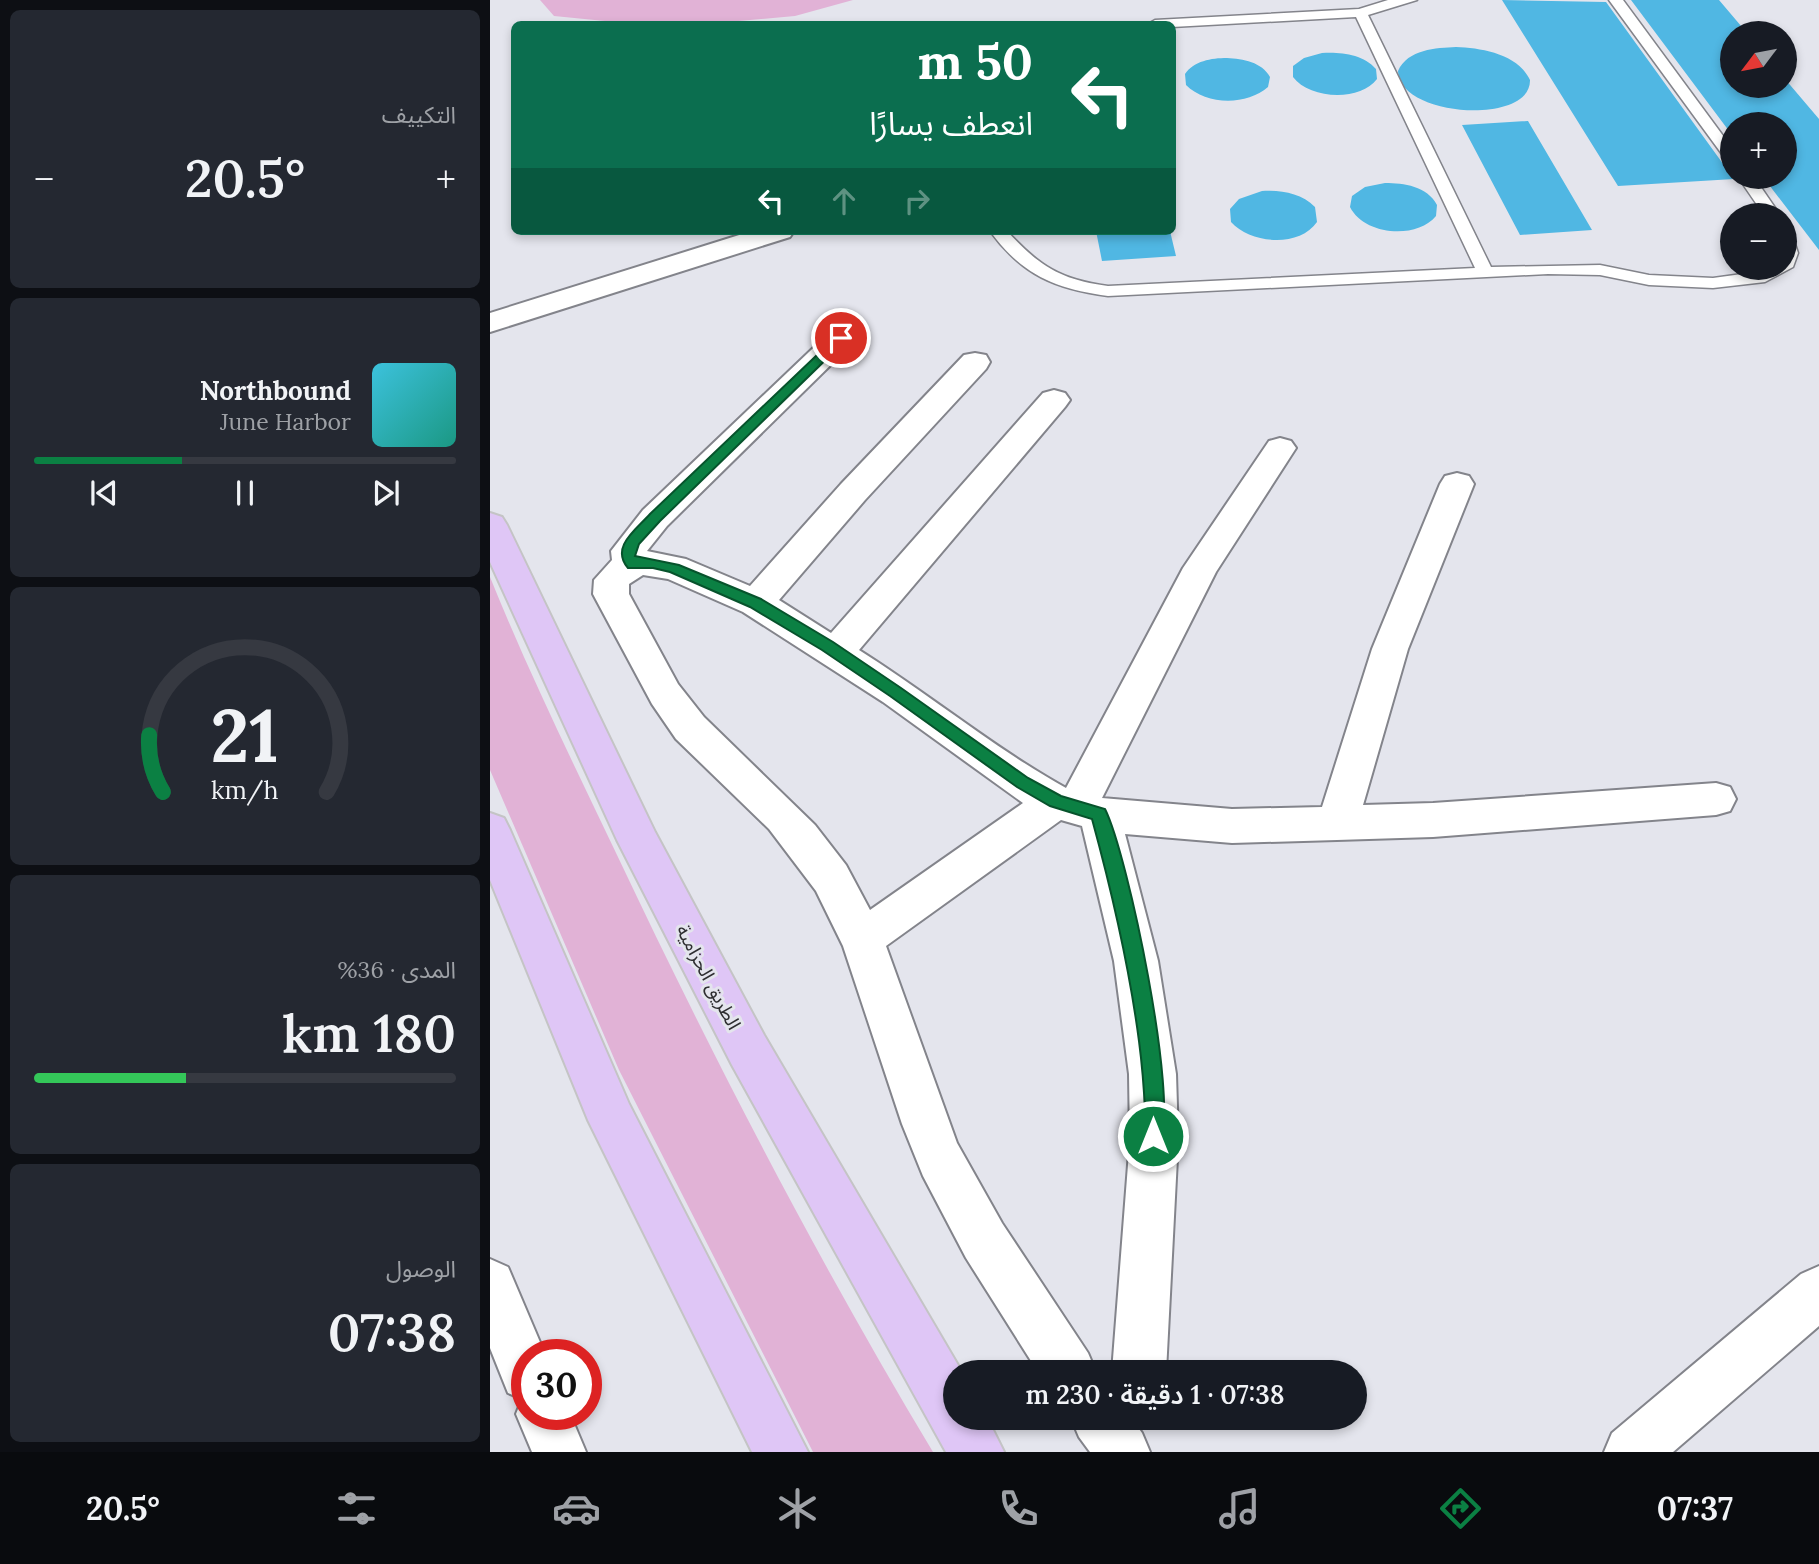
<!DOCTYPE html>
<html lang="ar">
<head>
<meta charset="utf-8">
<style>
	body { margin:0; font-family:Lora,"Noto Sans Arabic",serif; background:#242831; color:#f1f3f6; direction:rtl; height:100vh; display:flex; flex-direction:column; font-size:26px; white-space:nowrap }
	* { box-sizing:border-box; margin:0 }
	p { font-size:23px; color:#9ea1a6 }
	.icon { flex:none; width:38px; height:38px; fill:none; stroke:currentColor; stroke-width:2; stroke-linecap:round; stroke-linejoin:round }
	.map { position:relative; flex:1; overflow:hidden; direction:ltr }
	.sheet { display:flex; flex-direction:column; gap:10px; padding:10px; background:#0d0f14; width:490px }
	.sheet>* { flex:none }
	.guide { position:absolute; left:21px; top:21px; width:665px; height:214px; border-radius:10px; box-shadow:0 4px 10px #0003; direction:rtl; background:#0b6e4f; color:#fff; overflow:hidden }
	.needle { width:46px; rotate:238deg }
	.tools { position:absolute; left:1230px; top:21px; display:grid; gap:14px }
	.tools a { display:grid; place-items:center; width:77px; height:77px; border-radius:50%; background:#171b24; box-shadow:0 4px 10px #0003; font-size:35px }
	.speed { position:absolute; left:21px; top:1339px; display:flex; gap:14px; font-size:35px; font-weight:700; text-align:center }
	.speed>* { display:grid; place-content:center; width:91px; height:91px; border-radius:50%; background:#171b24; box-shadow:0 4px 10px #0003; line-height:1 }
	.speed .limit { border:10px solid #d22; background:#fff; color:#111 }
	.pin { position:absolute; display:grid; place-items:center; width:60px; height:60px; color:#fff; margin:-30px; border:4px solid #fff; border-radius:50%; box-shadow:0 2px 7px #0007 }
	.me { position:absolute; width:77px; margin:-38px; rotate:0deg; stroke-linejoin:round; filter:drop-shadow(0 0 5px #0008) }
	.turn { display:flex; align-items:center; gap:24px; height:147px; padding:0 28px; font-size:32px }
	.turn .icon { width:91px; height:91px; stroke-width:2.5 }
	.turn b { display:block; font-size:49px; line-height:60px }
	.lanes { display:flex; align-items:center; height:66px; padding:0 28px; background:#0003; justify-content:center; gap:35px; direction:ltr }
	.lanes .off { opacity:.35 }
	.big { font-size:52px; font-weight:600; line-height:1.1 }
	.sheet .widget { flex:1; display:flex; flex-direction:column; justify-content:center; gap:10px; min-width:0; padding:0 24px; border-radius:10px; background:#242831 }
	.sheet .dial { align-items:center; gap:0 }
	.dial svg { height:182px; overflow:visible; fill:none; stroke:#363941; stroke-width:7; stroke-linecap:round; text-anchor:middle }
	.dial text { fill:#f1f3f6; stroke:none }
	.song { display:flex; align-items:center; gap:21px }
	.cover { width:84px; height:84px; border-radius:10px; background:linear-gradient(135deg,hsl(190 70% 55%),hsl(170 70% 35%)) }
	.played { height:7px; border-radius:4px; background:linear-gradient(90deg,#0b8043 35%,#363941 35%) }
	.keys { display:flex; justify-content:space-around; direction:ltr }
	.heat { display:flex; justify-content:space-between; align-items:center; font-size:38px; direction:ltr }
	.charge { height:10px; border-radius:5px; background:linear-gradient(90deg,#34c759 36%,#363941 0) }
	.trip { position:absolute; left:453px; top:1360px; width:424px; height:70px; border-radius:35px; background:#171b24; box-shadow:0 4px 10px #0003; font-weight:600; line-height:70px; text-align:center; direction:rtl }
	.menu { display:flex; height:112px; justify-content:space-around; align-items:center; background:#090b0e; color:#9ea1a6 }
	.menu .icon { width:49px; height:49px }
	.menu .active { color:#0b8043 }
	.menu b { font-size:32px; color:#f1f3f6 }
	main { display:flex; flex:1; min-height:0 }
	.map>svg:first-child { display:block }
</style>
</head>
<body>
<main>
<div class="map">
<svg width="1329" height="1452" viewBox="0 0 1329 1452">
	<rect width="100%" height="100%" fill="#e4e5ed"/>
	<path fill="#e1b2d6" d="M50 0H363L305 16 215 24 125 22 64 16Z
		M0 577C38 671 83 763 127 855 223 1058 327 1259 443 1452H323L129 1070 0 770Z"/>
	<path fill="#50b7e3" d="M1012 0 1116 2 1244 179 1128 186Z
		M1141 0H1229L1257 33H1242V86H1295V79L1329 119V250L1273 177H1295V124H1242V135Z
		M966 47C992 48 1028 54 1040 80 1041 126 908 117 908 71 918 49 946 48 966 47Z
		M832 53C851 52 873 54 886 69L887 79C870 102 819 99 803 77V66L814 58Z
		M737 58C753 59 772 62 780 77L778 87C756 106 716 105 696 85L695 74C704 61 721 58 737 58Z
		M1038 121 1102 230 1030 235 972 125Z
		M895 183C914 183 937 186 947 205L946 216C926 240 874 235 860 207L862 196 875 187Z
		M772 191C791 190 811 193 825 207L827 222C809 248 761 244 741 222L740 209 749 199Z
		M606 231H680L686 256 612 261Z"/>
	<g fill="none" stroke-linecap="round" stroke-linejoin="round">
		<g stroke="#83848b" stroke-width="3">
			<path id="lane" d="M898 0H927L878 15 1001 267 1110 265 1159 275 1223 278 1295 268V233L1303 238 1308 253 1303 267 1275 282 1223 288 1159 285 1110 275 1058 274 618 296C565 289 532 275 500 231H517C549 266 571 280 618 286L985 268 866 17 682 27V24H658L665 20 869 9Z
				M1119 0H1133L1242 148V162L1237 161Z
				M1248 177H1264L1290 215H1274Z"/>
		</g>
		<g stroke="#83848b" stroke-width="4">
			<path id="street" d="M262 231H304L300 237 0 332V313Z
				M351 329 362 332 366 338 362 344 177 526 157 551 196 559 260 586 351 484 474 355 485 353 496 355 500 362 496 369 375 500 289 600 341 633 553 393 564 390 575 393 580 400 575 407 369 650C439 694 504 748 576 788L693 568 779 441 790 438 801 441 806 448 726 572 612 798 742 809 832 807 882 649 950 484 955 476 967 473 979 476 984 484 918 649 873 805 943 803 1226 783 1240 787 1246 799 1240 811 1226 815 943 837 847 840 742 843 635 834 668 961 686 1074 688 1139 676 1372H622L640 1139 639 1074 624 961 592 826 571 820 396 946 467 1143 512 1223 598 1353 606 1372H548L476 1258 433 1176 412 1124 353 946 326 891 279 829 186 739 162 704 103 594 104 580 122 560 121 551 153 510 340 332ZM153 575 178 579 253 612 393 702 533 803 380 910 356 865 325 825 214 717 188 684 139 594V584Z
				M0 1259 18 1267 55 1354H37V1414H80L96 1452H42L26 1414 32 1399 18 1393 0 1348Z
				M1329 1266V1326L1183 1452H1114L1122 1433 1311 1274Z
				M581 1418H641L652 1433 660 1452H600L589 1437Z"/>
		</g>
		<g stroke="#c4c4c5" stroke-width="4">
			<path id="highway" d="M0 513 12 517 17 525 165 832 274 1035 472 1372H466V1418H497L514 1452H456L242 1065 127 840 0 562Z
				M0 813 14 818 20 830 139 1104 318 1452H262L98 1120 0 880Z"/>
		</g>
		<use href="#lane" fill="#fff" fill-rule="evenodd"/>
		<use href="#street" fill="#fff" fill-rule="evenodd"/>
		<use href="#highway" fill="#dfc6f6" fill-rule="evenodd"/>
	</g>
	<path fill="#0b8043" stroke="#07532c" stroke-width="2" d="M351 335 357 338 355 341 170 521 149 544 145 556 189 565 271 599 343 642 411 688 538 778 571 796 615 809C638 855 689 1100 670 1143L663 1146 656 1143C652 1133 655 1122 655 1111 654 1088 652 1064 649 1041 639 965 622 892 602 819L560 806 527 787 400 696 332 650 260 607 180 572 163 568H138C120 547 146 530 160 514L347 336Z"/>
	<g text-anchor="middle" dominant-baseline="central" stroke-width="6" stroke-linejoin="round" paint-order="stroke">
		<g font-size="19" fill="#2e2e31" stroke="#e4e5ed">
			<text transform="translate(219 977) rotate(62)">الطريق الحزامية</text>
		</g>
	</g>
</svg>
<div class="tools">
<a><svg class="needle" viewBox="-14 -14 28 28"><path d="M0-13l5 13h-10z" fill="#e53935"/><path d="M0 13l5-13h-10z" fill="#9ea1a6"/></svg></a>
<a>+</a>
<a>−</a>
</div>
<div class="speed"><div class="limit">30</div></div>
<div class="pin" style="left:351px;top:338px;background:#d93025"><svg class="icon" aria-label="arrive" viewBox="0 0 24 24"><path d="M6 21V4h12l-3 4 3 4H6"/></svg></div>
<svg class="me" style="left:663px;top:1136px" viewBox="-20 -20 40 40"><circle r="17" fill="#0b8043" stroke="#fff" stroke-width="3"/><path d="M0-11L8 9 0 5-8 9z" fill="#fff"/></svg>
<div class="trip">07:38 · 1 دقيقة · 230 m</div>
<div class="guide">
<div class="turn"><svg class="icon" aria-label="left" viewBox="0 0 24 24"><path d="M17 20v-9H6M10 6l-5 5 5 5"/></svg><div><b>50 m</b>انعطف يسارًا</div></div>
<div class="lanes"><svg class="icon" aria-label="left" viewBox="0 0 24 24"><path d="M17 20v-9H6M10 6l-5 5 5 5"/></svg><svg class="icon off" aria-label="ahead" viewBox="0 0 24 24"><path d="M12 20V5M6 11l6-6 6 6"/></svg><svg class="icon off" aria-label="right" viewBox="0 0 24 24"><path d="M7 20v-9h11M14 6l5 5-5 5"/></svg></div>
</div>
</div>
<section class="sheet">
<div class="widget"><p>التكييف</p>
<div class="heat"><a>−</a><b class="big">20.5°</b><a>+</a></div>
</div>
<div class="widget">
<div class="song"><i class="cover"></i><div><b>Northbound</b><p>June Harbor</p></div></div>
<div class="played"></div>
<div class="keys"><svg class="icon" aria-label="previous" viewBox="0 0 24 24"><path d="M18 5L8 12l10 7zM5 5v14"/></svg><svg class="icon" aria-label="pause" viewBox="0 0 24 24"><path d="M8 5v14M16 5v14"/></svg><svg class="icon" aria-label="next" viewBox="0 0 24 24"><path d="M6 5l10 7-10 7zM19 5v14"/></svg></div>
</div>
<div class="widget dial"><svg viewBox="0 0 100 80">
<path d="M14 69A42 42 0 1 1 86 69"/>
<path d="M14 69A42 42 0 0 1 8 44" stroke="#0b8043"/>
<text x="50" y="56" font-size="32" font-weight="700">21</text>
<text x="50" y="72" font-size="11">km/h</text>
</svg></div>
<div class="widget"><p>المدى · 36%</p><b class="big">180 km</b><div class="charge"></div></div>
<div class="widget"><p>الوصول</p><b class="big">07:38</b></div>
</section>
</main>
<nav class="menu">
<b>07:37</b>
<svg class="icon active" aria-label="directions" viewBox="0 0 24 24"><path d="M12 3l9 9-9 9-9-9zM9 14v-3h6M13 9l2 2-2 2"/></svg>
<svg class="icon" aria-label="music" viewBox="0 0 24 24"><path d="M9 18V5l10-2v13"/><circle cx="6" cy="18" r="3"/><circle cx="16" cy="16" r="3"/></svg>
<svg class="icon" aria-label="phone" viewBox="0 0 24 24"><path d="M5 4h4l2 5-3 2q2 4 5 5l2-3 5 2v4C11 20 4 13 5 4z"/></svg>
<svg class="icon" aria-label="climate" viewBox="0 0 24 24"><path d="M12 3v18M4 7l16 10M4 17L20 7"/></svg>
<svg class="icon" aria-label="car" viewBox="0 0 24 24"><path d="M5 17H2v-5l4-1 3-4h7l3 4 3 1v5h-3M9 17h6M6 11h13"/><circle cx="7" cy="17" r="2"/><circle cx="17" cy="17" r="2"/></svg>
<svg class="icon" aria-label="filters" viewBox="0 0 24 24"><path d="M4 7h16M4 17h16"/><circle cx="9" cy="7" r="2"/><circle cx="15" cy="17" r="2"/></svg>
<b>20.5°</b>
</nav>
</body>
</html>
